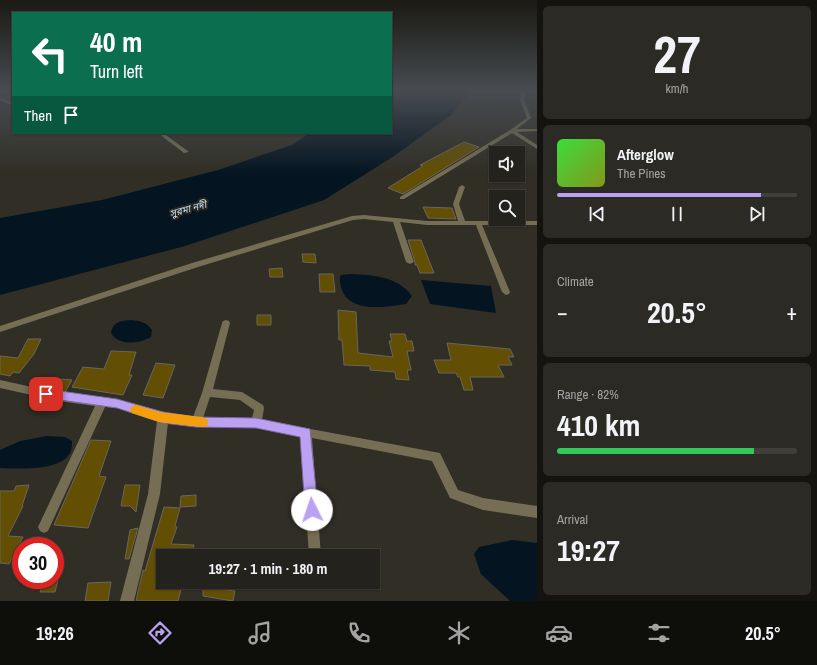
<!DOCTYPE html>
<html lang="en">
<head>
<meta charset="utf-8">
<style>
	body { margin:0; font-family:"Archivo Narrow","Noto Sans Bengali",sans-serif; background:#2c2a25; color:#f1f3f6; height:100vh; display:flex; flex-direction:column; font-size:15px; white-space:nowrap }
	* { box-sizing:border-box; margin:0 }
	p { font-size:13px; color:#a3a4a3 }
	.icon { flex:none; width:22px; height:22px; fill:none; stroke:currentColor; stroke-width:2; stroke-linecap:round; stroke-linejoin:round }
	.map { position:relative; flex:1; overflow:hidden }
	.drawer { display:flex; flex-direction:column; gap:6px; padding:6px; background:#14130f; width:280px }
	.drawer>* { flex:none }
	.top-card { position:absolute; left:12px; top:12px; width:380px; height:122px; border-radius:0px; box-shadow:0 1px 3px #0004,0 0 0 1px #413f3b; background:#0b6e4f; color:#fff; overflow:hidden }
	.fabs { position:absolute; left:489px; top:146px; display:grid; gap:8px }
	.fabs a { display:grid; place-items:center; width:36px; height:36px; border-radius:0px; background:#24221c; box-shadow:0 1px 3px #0004,0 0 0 1px #413f3b; font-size:20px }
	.speed { position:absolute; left:12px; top:537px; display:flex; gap:8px; font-size:20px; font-weight:700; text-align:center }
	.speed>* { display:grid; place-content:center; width:52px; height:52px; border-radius:50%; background:#24221c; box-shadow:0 1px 3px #0004,0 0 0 1px #413f3b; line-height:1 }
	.speed .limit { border:6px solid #d22; background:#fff; color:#111 }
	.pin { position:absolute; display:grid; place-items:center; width:34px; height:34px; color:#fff; margin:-17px; border-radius:8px; box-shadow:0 2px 6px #0006 }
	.me { position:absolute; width:44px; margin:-22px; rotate:356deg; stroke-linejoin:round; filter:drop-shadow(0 0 3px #0008) }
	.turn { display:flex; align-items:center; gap:14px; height:84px; padding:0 12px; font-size:18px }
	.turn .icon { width:52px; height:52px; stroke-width:2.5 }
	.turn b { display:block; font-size:28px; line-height:34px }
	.then { display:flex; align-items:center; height:38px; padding:0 12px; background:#0003; gap:8px; font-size:15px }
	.big { font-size:30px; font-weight:700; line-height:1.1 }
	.drawer .tile { flex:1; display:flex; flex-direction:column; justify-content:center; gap:6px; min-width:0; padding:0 14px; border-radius:6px; background:#2c2a25 }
	.drawer .dial { align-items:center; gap:0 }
	.dial b { font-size:52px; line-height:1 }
	.song { display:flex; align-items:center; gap:12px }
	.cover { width:48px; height:48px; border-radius:6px; background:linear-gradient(135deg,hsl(120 70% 55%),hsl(70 70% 35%)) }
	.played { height:4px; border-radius:2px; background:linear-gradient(90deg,#bca0f2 85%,#413f3b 85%) }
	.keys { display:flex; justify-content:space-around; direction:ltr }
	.heat { display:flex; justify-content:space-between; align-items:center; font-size:22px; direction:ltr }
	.charge { height:6px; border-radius:3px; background:linear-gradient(90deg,#34c759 82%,#413f3b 0) }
	.trip { position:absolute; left:156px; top:549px; width:224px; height:40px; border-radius:0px; background:#24221c; box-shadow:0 1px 3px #0004,0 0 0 1px #413f3b; font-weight:700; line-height:40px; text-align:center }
	.tabs { display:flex; height:64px; justify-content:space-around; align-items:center; background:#0e0e0b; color:#a3a4a3 }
	.tabs .icon { width:28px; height:28px }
	.tabs .active { color:#bca0f2 }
	.tabs b { font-size:18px; color:#f1f3f6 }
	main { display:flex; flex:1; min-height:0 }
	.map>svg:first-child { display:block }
</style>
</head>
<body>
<main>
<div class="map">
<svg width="537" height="601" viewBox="0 0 537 601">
	<rect width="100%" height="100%" fill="#302e25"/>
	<path fill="#041521" d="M391 90H472L451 115 394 156 324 200 185 246 0 295V218L102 200 218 170 292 145 310 133H391Z
		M350 274C373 275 397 276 412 296L406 304C386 307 348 314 341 287 340 282 339 279 341 275Z
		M421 280 491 286 496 313 430 304Z
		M131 320C141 321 146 322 152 330L151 337C139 344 118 346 111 333 113 321 121 321 131 320Z
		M47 436 65 437 72 441C72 444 72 450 70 453 61 471 18 469 0 468V450L20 441Z
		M512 540 537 543V601H510L481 574 474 554 479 547Z"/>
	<path fill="#624f03" stroke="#69665d" d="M464 142 479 147 403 194 388 188 423 166 420 165Z
		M423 207 452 208 456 219 428 218Z
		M408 240H421L434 273H420L417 265H415V262Z
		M302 254H315L316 263 303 262Z
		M282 268 283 277H270L269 269Z
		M319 274H333L335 292H320Z
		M338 310 356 312 358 353 393 357 389 341H392L390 334H405L407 341H412L414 351H407L411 370H407L409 380 396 379 395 372 370 370V366L344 365 342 340H339Z
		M257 315H271V325H257Z
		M28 339H41L34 354 19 373 13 372 10 376 0 374V356L18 358Z
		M447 343 510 349 514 357H508L512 365H498L504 377H470L473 390H464L460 377H458L456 373H439L434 360H451Z
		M111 351 136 352 129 375H132L123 395 72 387 83 367 104 369Z
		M156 363 175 365 163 398 143 395Z
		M58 379 72 380 65 392 52 390Z
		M91 440 111 441 99 476 106 477 88 528 54 525Z
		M29 485 22 506H23L8 536 23 537 9 564 0 563V491H14L16 486Z
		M125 485H140L136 512 130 506H121Z
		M196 495V506L180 507 181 496Z
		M164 507 180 508 175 526 177 527 171 544 194 545 191 556H163V582H183L178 601H136L143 570 145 571Z
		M138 528 129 559H125L130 530Z
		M44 580H58L55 592H40Z
		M111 582 108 601H85L88 583Z
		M203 582H220L219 589 235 591 233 601 203 596Z"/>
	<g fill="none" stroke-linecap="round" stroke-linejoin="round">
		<path fill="#766e54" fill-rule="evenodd" d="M522 90H526L524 99 531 118 517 129H537V131L517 132 537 145V149L512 133 404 199H400V197L510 130 527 118 520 99Z
			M0 98 13 103V105L0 100Z
			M158 133H163L189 152 184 153Z
			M462 185 465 187 459 204 465 221H537V225H482L510 292 509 294 506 295 502 292 476 225H427L400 222 414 262 410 264 406 262 393 222 364 219 353 220 198 267 0 332V326L192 263 352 216 364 215 427 221H458L453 204 459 187Z
			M226 320 229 321 230 323 213 389 242 392 263 405 264 408 262 420 440 453 458 490 483 498 537 506V518L483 510 450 498 432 461 312 438 321 556H309L301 436 256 428 196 426 168 423 160 494 134 601H120L148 494 157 421 117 408 105 407 48 531 44 533 40 531 38 527 95 406 59 401 0 388V380L59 393 117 400 159 413 193 417 202 393 222 323 223 321ZM210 397 240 400 254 410 252 418H203Z"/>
	</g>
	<linearGradient id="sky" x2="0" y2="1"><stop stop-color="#1a1914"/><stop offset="0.52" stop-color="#484c51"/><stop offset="1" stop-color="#484c51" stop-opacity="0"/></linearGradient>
	<rect width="537" height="174" fill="url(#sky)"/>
	<path fill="#bca0f2" stroke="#7a689d" d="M46 389 117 399 163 412 196 417 256 418 310 429 318 510 316 515 312 517 307 515 305 510 300 437 256 428 196 427 163 423 117 408 46 398 42 397 41 394 42 391Z"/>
	<path fill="#f59e0b" d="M136 405 159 412 202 417 207 419 208 422 207 426 202 427 159 422 132 413 130 410 132 406Z"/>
	<g text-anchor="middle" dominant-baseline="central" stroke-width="4" stroke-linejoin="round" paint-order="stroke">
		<g font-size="10" font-style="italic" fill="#c5e4fc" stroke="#26241c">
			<text transform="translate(188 209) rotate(-15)">সুরমা নদী</text>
		</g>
	</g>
</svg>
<div class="fabs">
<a><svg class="icon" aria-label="sound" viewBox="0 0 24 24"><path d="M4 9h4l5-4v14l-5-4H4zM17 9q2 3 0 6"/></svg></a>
<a><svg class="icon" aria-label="search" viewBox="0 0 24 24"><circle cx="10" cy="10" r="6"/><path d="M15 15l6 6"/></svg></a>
</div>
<div class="speed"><div class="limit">30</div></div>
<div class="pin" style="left:46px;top:394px;background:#d93025"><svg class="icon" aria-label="arrive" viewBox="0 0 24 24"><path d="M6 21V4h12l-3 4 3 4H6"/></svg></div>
<svg class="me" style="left:312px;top:510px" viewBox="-20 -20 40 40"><circle r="19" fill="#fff"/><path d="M0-13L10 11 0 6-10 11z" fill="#bca0f2"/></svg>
<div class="trip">19:27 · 1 min · 180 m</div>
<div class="top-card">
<div class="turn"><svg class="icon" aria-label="left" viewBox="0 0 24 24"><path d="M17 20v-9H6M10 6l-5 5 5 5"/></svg><div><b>40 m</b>Turn left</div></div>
<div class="then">Then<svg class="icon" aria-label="arrive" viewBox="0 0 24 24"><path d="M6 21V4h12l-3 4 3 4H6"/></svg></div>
</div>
</div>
<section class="drawer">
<div class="tile dial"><b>27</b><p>km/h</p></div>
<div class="tile">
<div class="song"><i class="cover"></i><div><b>Afterglow</b><p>The Pines</p></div></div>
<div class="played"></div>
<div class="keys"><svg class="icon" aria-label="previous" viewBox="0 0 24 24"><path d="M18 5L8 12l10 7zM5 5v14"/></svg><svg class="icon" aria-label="pause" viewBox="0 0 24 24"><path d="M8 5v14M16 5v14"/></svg><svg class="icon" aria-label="next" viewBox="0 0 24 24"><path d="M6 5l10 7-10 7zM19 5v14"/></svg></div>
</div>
<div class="tile"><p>Climate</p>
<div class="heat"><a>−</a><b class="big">20.5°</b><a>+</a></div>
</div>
<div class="tile"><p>Range · 82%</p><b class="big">410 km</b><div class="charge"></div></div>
<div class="tile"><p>Arrival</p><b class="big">19:27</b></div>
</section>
</main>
<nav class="tabs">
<b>19:26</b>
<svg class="icon active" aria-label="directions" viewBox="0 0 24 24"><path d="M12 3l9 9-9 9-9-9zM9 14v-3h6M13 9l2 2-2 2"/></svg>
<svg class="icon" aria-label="music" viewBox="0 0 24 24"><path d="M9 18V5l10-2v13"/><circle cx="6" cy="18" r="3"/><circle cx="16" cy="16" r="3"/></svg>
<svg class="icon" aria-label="phone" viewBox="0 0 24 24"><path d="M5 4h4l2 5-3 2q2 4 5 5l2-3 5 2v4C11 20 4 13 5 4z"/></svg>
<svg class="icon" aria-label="climate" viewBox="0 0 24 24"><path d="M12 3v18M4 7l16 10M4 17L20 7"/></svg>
<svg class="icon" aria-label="car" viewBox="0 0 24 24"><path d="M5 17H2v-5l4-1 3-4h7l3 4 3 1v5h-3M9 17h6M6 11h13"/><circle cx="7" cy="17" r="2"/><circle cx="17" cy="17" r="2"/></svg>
<svg class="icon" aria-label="filters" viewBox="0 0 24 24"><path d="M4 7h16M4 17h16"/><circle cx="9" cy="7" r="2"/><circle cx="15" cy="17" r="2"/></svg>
<b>20.5°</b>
</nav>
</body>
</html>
